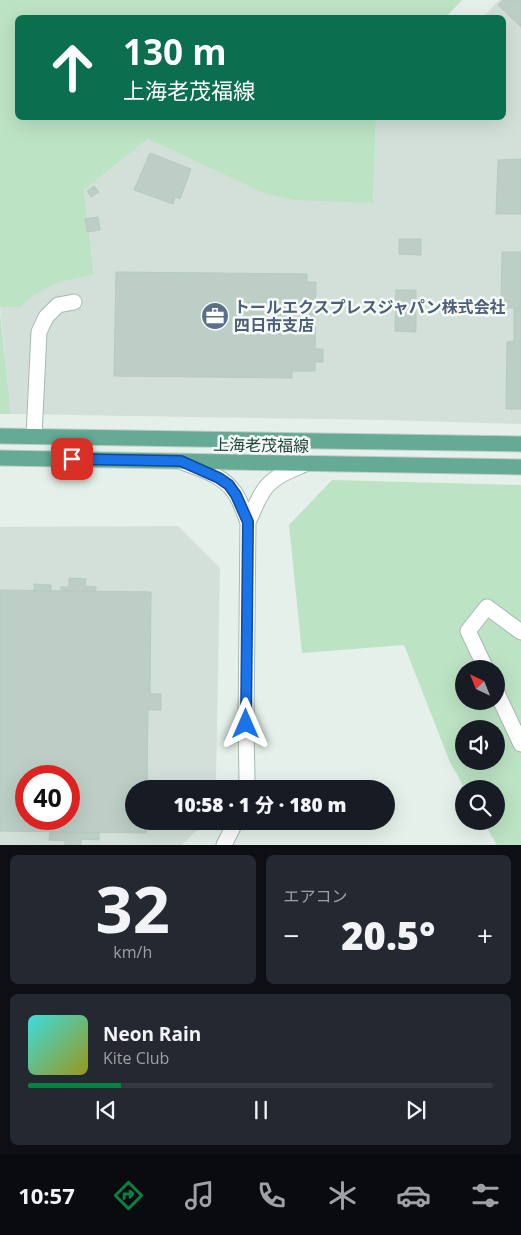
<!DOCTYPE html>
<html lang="ja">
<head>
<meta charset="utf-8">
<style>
	body { margin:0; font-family:"Open Sans","Noto Sans JP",sans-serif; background:#242831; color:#f1f3f6; height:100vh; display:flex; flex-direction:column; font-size:19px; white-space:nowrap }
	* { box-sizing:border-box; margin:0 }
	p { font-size:16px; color:#9ea1a6 }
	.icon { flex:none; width:28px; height:28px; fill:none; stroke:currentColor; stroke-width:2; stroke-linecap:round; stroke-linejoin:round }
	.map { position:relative; height:845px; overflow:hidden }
	.sheet { display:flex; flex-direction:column; gap:10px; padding:10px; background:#0d0f14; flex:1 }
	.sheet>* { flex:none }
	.top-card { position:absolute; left:15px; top:15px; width:491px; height:105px; border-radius:8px; box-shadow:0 5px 20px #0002; background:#0b6e4f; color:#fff; overflow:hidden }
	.needle { width:32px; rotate:317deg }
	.controls { position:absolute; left:455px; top:660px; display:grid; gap:10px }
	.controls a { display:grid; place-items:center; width:50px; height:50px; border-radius:50%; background:#171b24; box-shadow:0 5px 20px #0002; font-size:25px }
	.speed { position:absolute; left:15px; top:765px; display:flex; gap:10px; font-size:25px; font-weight:700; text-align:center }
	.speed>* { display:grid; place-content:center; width:65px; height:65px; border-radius:50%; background:#171b24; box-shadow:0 5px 20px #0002; line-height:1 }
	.speed .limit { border:8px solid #d22; background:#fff; color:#111 }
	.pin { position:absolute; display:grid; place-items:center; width:42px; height:42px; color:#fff; margin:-21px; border-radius:10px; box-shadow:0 2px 8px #0006 }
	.me { position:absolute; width:55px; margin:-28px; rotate:0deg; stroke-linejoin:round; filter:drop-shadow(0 0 4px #0008) }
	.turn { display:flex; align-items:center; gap:18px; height:105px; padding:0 25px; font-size:22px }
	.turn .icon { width:65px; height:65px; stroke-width:2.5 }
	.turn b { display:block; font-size:35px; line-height:42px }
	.big { font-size:38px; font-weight:800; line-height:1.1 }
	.sheet .widget { flex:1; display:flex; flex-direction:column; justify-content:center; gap:8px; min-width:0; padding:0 18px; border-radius:8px; background:#242831 }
	.sheet .dial { align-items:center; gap:0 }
	.dial b { font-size:65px; line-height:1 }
	.song { display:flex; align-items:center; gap:15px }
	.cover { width:60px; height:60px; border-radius:8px; background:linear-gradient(135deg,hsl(180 70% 55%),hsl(60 70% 35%)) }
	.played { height:5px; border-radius:2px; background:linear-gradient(90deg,#0b8043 20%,#363941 20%) }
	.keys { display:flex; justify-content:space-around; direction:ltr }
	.heat { display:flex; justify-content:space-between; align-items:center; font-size:28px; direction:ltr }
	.sheet .tiles { flex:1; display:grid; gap:10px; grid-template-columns:1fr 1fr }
	.widget:last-child { grid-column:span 2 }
	.trip { position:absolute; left:125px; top:780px; width:270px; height:50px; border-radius:25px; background:#171b24; box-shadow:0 5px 20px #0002; font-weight:800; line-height:50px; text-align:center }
	.dock { display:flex; height:80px; justify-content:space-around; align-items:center; background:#090b0e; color:#9ea1a6 }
	.dock .icon { width:35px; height:35px }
	.dock .selected { color:#0b8043 }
	.dock b { font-size:22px; color:#f1f3f6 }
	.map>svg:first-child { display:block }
</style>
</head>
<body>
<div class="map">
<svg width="521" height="845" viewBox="0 0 521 845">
	<rect width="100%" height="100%" fill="#e5f0ea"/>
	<path fill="#d3e0d9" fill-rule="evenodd" d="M499 0H521V424L383 420 11 414 0 307H21L39 292 52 285 68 279 94 275 84 190 148 139 265 194 373 203 376 118H504V18L484 17 486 14Z
		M178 526 220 568 216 780 214 789H134V821H206L182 845H0V527ZM26 776H69V819H26Z"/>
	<path fill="#bce3c4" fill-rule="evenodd" d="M0 0H462L445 18H18V118H376L373 203 295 200 265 194 148 139 84 190 94 275C75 278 56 281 40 292 33 296 27 302 21 307H0Z
		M0 312 11 414H0Z
		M332 480 521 485V845H497L483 821H496V789H465L450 762 404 645 302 653 289 525ZM464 669H496V701H464ZM464 729H496V761H464Z"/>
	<path fill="#bccec6" stroke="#b6cac1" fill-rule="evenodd" d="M503 0H521V27L498 5Z
		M150 153 191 169 180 199 175 197 173 204 134 190Z
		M521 159V214H496L498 160Z
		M94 186 99 192 91 197 87 191Z
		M98 217 100 230 87 232 85 219Z
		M399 239H421V255L399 254Z
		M502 252H521V308H501Z
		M116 272 307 274V282H316L315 349H323V362H315V371H292V378L114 376Z
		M396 290H416V332L395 331Z
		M514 308H521V341H514Z
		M514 341H521V409H506L507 342Z
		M69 578 86 579 85 586 96 587V591H61V587H69Z
		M34 584 51 585V591H34Z
		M0 590 151 592 150 694H161V710H148L147 789H134V821H146V833L0 831ZM26 776H69V819H26Z
		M50 832 99 833V840L81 839V845H65V841L49 840Z"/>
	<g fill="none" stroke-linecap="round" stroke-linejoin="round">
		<g stroke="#a6b9b1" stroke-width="17">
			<path id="minor" d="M34 436 39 332 46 317 58 305 74 302
				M182 462C201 469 223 475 235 493 241 502 244 513 248 522L246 724 247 779 245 789
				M248 522C253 512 257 500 264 490 273 476 292 470 307 463
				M486 669 468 631 487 607 521 632
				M496 691 521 744
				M224 845 236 821"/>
		</g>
		<g stroke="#c1cbc8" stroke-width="17">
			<path id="major" d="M0 436 521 444
				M0 458 521 467"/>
		</g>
		<use href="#minor" stroke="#fff" stroke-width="15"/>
		<use href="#major" stroke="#64aa95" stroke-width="15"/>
	</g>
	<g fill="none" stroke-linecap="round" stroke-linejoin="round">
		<g stroke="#114b97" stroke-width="12">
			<path id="route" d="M72 459 181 461 219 478 229 485 236 495 248 522 246 724"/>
		</g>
		<use href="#route" stroke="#1a73e8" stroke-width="9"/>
	</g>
	<defs>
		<g id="office-disc" transform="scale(1.4375)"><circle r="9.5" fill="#5c6f8a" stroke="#f6fbf8"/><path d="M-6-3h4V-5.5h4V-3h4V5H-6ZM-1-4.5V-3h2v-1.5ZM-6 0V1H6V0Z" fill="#fff"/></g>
	</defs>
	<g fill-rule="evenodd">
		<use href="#office-disc" x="215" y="316"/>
	</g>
	<g text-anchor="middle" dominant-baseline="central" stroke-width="5" stroke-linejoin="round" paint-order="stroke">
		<g font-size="16" font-weight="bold" fill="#4e5e75" stroke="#f6fbf8" text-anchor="start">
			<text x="234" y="307">トールエクスプレスジャパン株式会社<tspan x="234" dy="18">四日市支店</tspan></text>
		</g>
		<g font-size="16" fill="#214439" stroke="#f6fbf8">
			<text transform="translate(261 445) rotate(1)">上海老茂福線</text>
		</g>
	</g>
</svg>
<div class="controls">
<a><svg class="needle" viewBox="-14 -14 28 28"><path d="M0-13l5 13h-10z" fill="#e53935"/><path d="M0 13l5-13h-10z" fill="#9ea1a6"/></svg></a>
<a><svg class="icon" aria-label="sound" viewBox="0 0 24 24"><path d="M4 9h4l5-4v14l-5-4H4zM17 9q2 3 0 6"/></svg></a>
<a><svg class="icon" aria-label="search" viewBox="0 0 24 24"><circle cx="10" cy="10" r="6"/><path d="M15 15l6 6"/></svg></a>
</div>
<div class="speed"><div class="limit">40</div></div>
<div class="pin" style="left:72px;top:459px;background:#d93025"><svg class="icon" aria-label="arrive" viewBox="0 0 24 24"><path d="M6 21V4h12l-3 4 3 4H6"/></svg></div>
<svg class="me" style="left:246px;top:724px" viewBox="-20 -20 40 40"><path d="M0-17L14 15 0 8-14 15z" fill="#1a73e8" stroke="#fff" stroke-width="4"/></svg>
<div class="trip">10:58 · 1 分 · 180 m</div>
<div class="top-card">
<div class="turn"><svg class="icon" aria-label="ahead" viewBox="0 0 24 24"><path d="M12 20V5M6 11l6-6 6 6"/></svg><div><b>130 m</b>上海老茂福線</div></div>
</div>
</div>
<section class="sheet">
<div class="tiles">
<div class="widget dial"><b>32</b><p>km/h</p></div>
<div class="widget"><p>エアコン</p>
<div class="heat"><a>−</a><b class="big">20.5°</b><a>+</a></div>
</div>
<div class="widget">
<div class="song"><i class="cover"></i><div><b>Neon Rain</b><p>Kite Club</p></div></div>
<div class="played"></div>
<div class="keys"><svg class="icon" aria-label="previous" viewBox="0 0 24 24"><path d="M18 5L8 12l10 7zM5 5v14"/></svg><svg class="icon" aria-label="pause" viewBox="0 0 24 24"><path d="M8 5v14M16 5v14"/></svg><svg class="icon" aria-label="next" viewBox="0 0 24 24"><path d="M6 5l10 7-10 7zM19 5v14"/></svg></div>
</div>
</div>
</section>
<nav class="dock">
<b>10:57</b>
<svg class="icon selected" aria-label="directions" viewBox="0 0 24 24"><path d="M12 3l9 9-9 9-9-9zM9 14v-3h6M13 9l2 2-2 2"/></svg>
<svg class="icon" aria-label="music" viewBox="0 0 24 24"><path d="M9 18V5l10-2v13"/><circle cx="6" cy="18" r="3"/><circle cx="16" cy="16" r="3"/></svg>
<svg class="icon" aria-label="phone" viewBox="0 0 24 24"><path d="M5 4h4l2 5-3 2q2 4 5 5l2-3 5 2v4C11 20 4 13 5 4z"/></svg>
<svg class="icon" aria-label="climate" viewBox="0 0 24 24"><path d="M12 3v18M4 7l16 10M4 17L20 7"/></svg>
<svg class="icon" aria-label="car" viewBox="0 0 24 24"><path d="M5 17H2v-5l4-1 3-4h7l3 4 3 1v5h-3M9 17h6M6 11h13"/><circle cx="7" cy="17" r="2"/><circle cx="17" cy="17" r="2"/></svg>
<svg class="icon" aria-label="filters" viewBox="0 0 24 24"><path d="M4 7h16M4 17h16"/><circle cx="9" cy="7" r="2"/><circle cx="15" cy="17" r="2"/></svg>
</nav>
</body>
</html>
